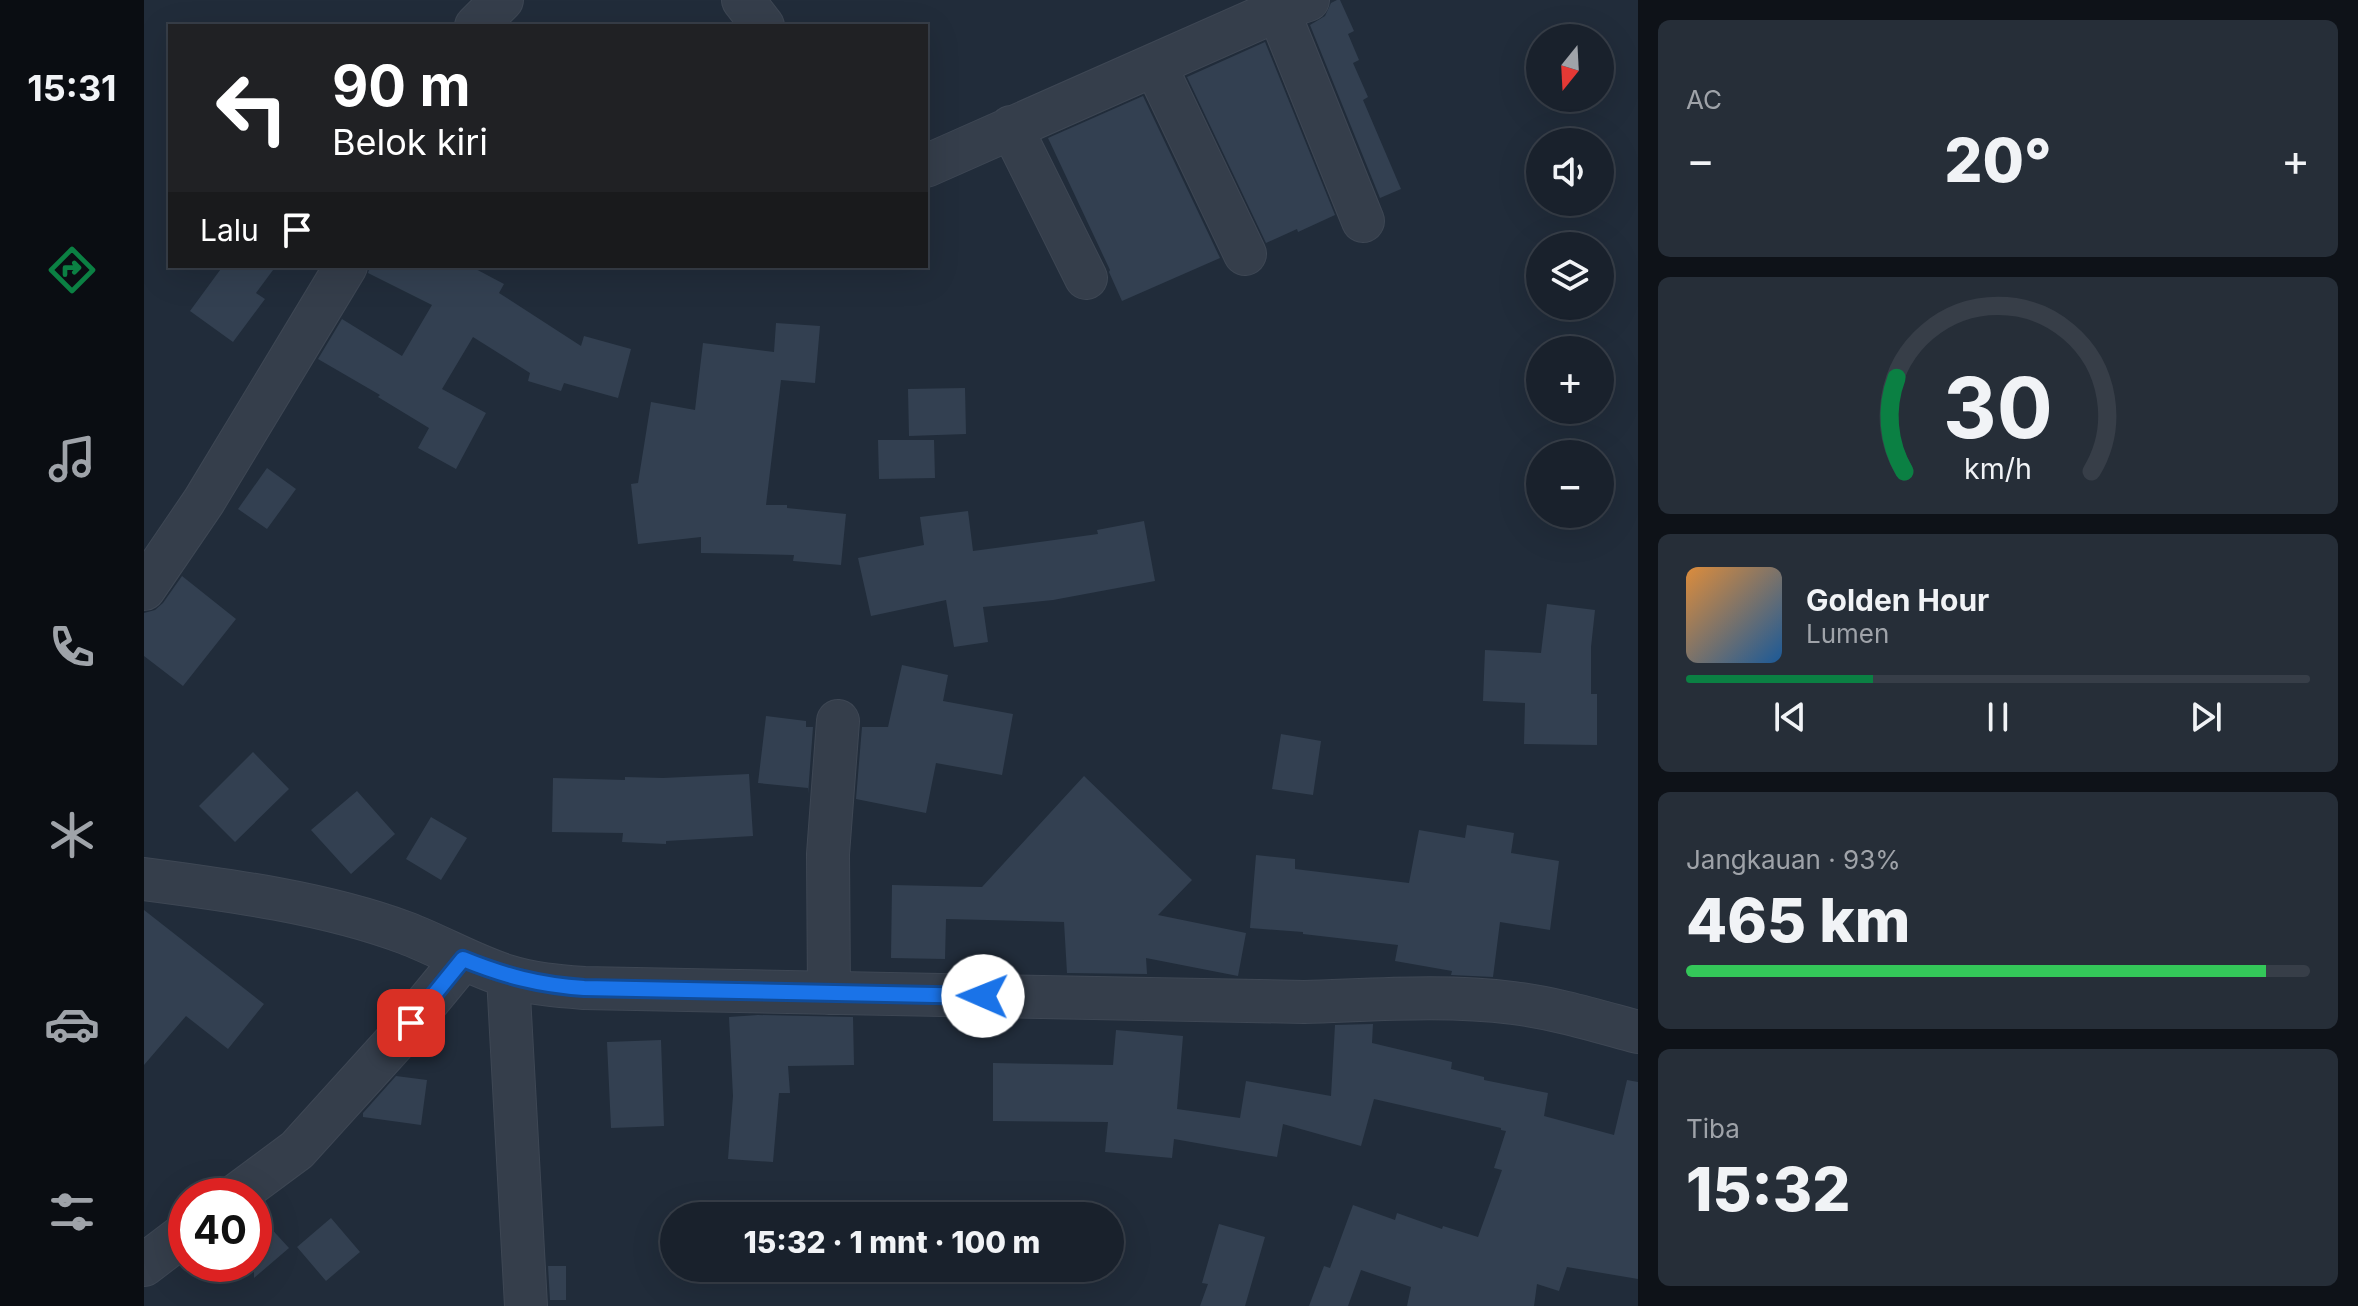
<!DOCTYPE html>
<html lang="id">
<head>
<meta charset="utf-8">
<style>
	body { margin:0; font-family:Inter,sans-serif; background:#262e38; color:#f1f3f6; height:100vh; display:flex; flex-direction:column; font-size:30px; white-space:nowrap }
	* { box-sizing:border-box; margin:0 }
	p { font-size:26px; color:#9fa3a9 }
	.icon { flex:none; width:44px; height:44px; fill:none; stroke:currentColor; stroke-width:2; stroke-linecap:round; stroke-linejoin:round }
	.map { position:relative; flex:1; overflow:hidden }
	.sheet { display:flex; flex-direction:column; gap:20px; padding:20px; background:#0e1218; width:720px }
	.sheet>* { flex:none }
	.top-card { position:absolute; left:24px; top:24px; width:760px; height:244px; border-radius:0px; box-shadow:0 8px 32px #0002,0 0 0 2px #373e48; background:#202124; color:#fff; overflow:hidden }
	.needle { width:52px; rotate:198deg }
	.fabs { position:absolute; left:1382px; top:24px; display:grid; gap:16px }
	.fabs a { display:grid; place-items:center; width:88px; height:88px; border-radius:50%; background:#19212c; box-shadow:0 8px 32px #0002,0 0 0 2px #373e48; font-size:40px }
	.speed { position:absolute; left:24px; top:1178px; display:flex; gap:16px; font-size:40px; font-weight:700; text-align:center }
	.speed>* { display:grid; place-content:center; width:104px; height:104px; border-radius:50%; background:#19212c; box-shadow:0 8px 32px #0002,0 0 0 2px #373e48; line-height:1 }
	.speed .limit { border:12px solid #d22; background:#fff; color:#111 }
	.pin { position:absolute; display:grid; place-items:center; width:68px; height:68px; color:#fff; margin:-34px; border-radius:16px; box-shadow:0 4px 12px #0006 }
	.me { position:absolute; width:88px; margin:-44px; rotate:271deg; stroke-linejoin:round; filter:drop-shadow(0 0 6px #0008) }
	.turn { display:flex; align-items:center; gap:28px; height:168px; padding:0 32px; font-size:36px }
	.turn .icon { width:104px; height:104px; stroke-width:2.5 }
	.turn b { display:block; font-size:56px; line-height:68px }
	.then { display:flex; align-items:center; height:76px; padding:0 32px; background:#0003; gap:16px; font-size:30px }
	.big { font-size:60px; font-weight:800; line-height:1.1 }
	.sheet .tile { flex:1; display:flex; flex-direction:column; justify-content:center; gap:12px; min-width:0; padding:0 28px; border-radius:12px; background:#262e38 }
	.sheet .dial { align-items:center; gap:0 }
	.dial svg { height:208px; overflow:visible; fill:none; stroke:#373e48; stroke-width:7; stroke-linecap:round; text-anchor:middle }
	.dial text { fill:#f1f3f6; stroke:none }
	.song { display:flex; align-items:center; gap:24px }
	.cover { width:96px; height:96px; border-radius:12px; background:linear-gradient(135deg,hsl(30 70% 55%),hsl(210 70% 35%)) }
	.played { height:8px; border-radius:4px; background:linear-gradient(90deg,#0b8043 30%,#373e48 30%) }
	.keys { display:flex; justify-content:space-around; direction:ltr }
	.heat { display:flex; justify-content:space-between; align-items:center; font-size:44px; direction:ltr }
	.charge { height:12px; border-radius:6px; background:linear-gradient(90deg,#34c759 93%,#373e48 0) }
	.trip { position:absolute; left:516px; top:1202px; width:464px; height:80px; border-radius:40px; background:#19212c; box-shadow:0 8px 32px #0002,0 0 0 2px #373e48; font-weight:800; line-height:80px; text-align:center }
	main { display:flex; flex:1; min-height:0 }
	.tabs { display:flex; flex-direction:column; width:144px; justify-content:space-around; align-items:center; background:#0a0d12; color:#9fa3a9 }
	.tabs .icon { width:56px; height:56px }
	.tabs .active { color:#0b8043 }
	.tabs b { font-size:36px; color:#f1f3f6 }
	.map>svg:first-child { display:block }
</style>
</head>
<body>
<main>
<nav class="tabs">
<b>15:31</b>
<svg class="icon active" aria-label="directions" viewBox="0 0 24 24"><path d="M12 3l9 9-9 9-9-9zM9 14v-3h6M13 9l2 2-2 2"/></svg>
<svg class="icon" aria-label="music" viewBox="0 0 24 24"><path d="M9 18V5l10-2v13"/><circle cx="6" cy="18" r="3"/><circle cx="16" cy="16" r="3"/></svg>
<svg class="icon" aria-label="phone" viewBox="0 0 24 24"><path d="M5 4h4l2 5-3 2q2 4 5 5l2-3 5 2v4C11 20 4 13 5 4z"/></svg>
<svg class="icon" aria-label="climate" viewBox="0 0 24 24"><path d="M12 3v18M4 7l16 10M4 17L20 7"/></svg>
<svg class="icon" aria-label="car" viewBox="0 0 24 24"><path d="M5 17H2v-5l4-1 3-4h7l3 4 3 1v5h-3M9 17h6M6 11h13"/><circle cx="7" cy="17" r="2"/><circle cx="17" cy="17" r="2"/></svg>
<svg class="icon" aria-label="filters" viewBox="0 0 24 24"><path d="M4 7h16M4 17h16"/><circle cx="9" cy="7" r="2"/><circle cx="15" cy="17" r="2"/></svg>
</nav>
<div class="map">
<svg width="1494" height="1306" viewBox="0 0 1494 1306">
	<rect width="100%" height="100%" fill="#212c3a"/>
	<path fill="#334051" d="M1193 0H1196L1210 31 1204 34 1215 60 1209 63 1224 97 1219 100 1257 189 1236 198 1166 25 1181 16 1187 3Z
		M1121 42 1191 215 1154 232 1153 229 1122 243 1043 77Z
		M999 96 1076 258 978 301 965 272 966 270 904 138Z
		M79 266H132L112 293 121 299 89 342 46 311Z
		M226 266H326L360 284 355 293 437 346 440 336 487 349 474 398 420 383 417 391 384 381 386 373 329 337 298 389 342 413 312 469 274 448 285 428 234 397 236 395 174 359 198 319 258 356 288 305 224 273Z
		M632 323 676 326 671 383 637 380 622 505H643V508L702 514 697 565 649 561 650 555 557 553V537L494 544 487 484 494 483 507 402 551 410 559 343 630 352Z
		M821 388 822 434 765 436 764 389Z
		M734 440H790L791 478 735 479Z
		M123 468 152 489 123 529 94 509Z
		M824 511 829 551 954 534 953 530 1000 521 1011 581 909 600 839 607 844 642 810 647 802 600 727 616 714 558 780 545 776 517Z
		M38 576 92 619 39 686 0 656V613L11 610 19 603Z
		M1403 604 1451 610 1447 647V694H1453V745L1380 744 1381 703 1339 701 1341 650 1397 653Z
		M758 665 804 675 799 701 869 714 858 775 792 763 782 813 712 799 718 727H744Z
		M622 716 662 721V727H669L664 794V788L614 783Z
		M1137 734 1177 741 1169 795 1128 789Z
		M109 752 145 789 91 842 55 806Z
		M605 774 609 836 522 841V844L478 842 479 833 408 832 409 778 481 780V777L519 778Z
		M940 776 1048 880 1014 915 1102 933 1094 976 1002 958 1003 974 923 973 920 922 802 919 801 959 747 958 748 885 838 887Z
		M213 791 251 834 207 874 167 830Z
		M287 817 323 838 297 880 262 859Z
		M1323 825 1370 833 1367 853 1415 861 1406 930 1356 922 1349 977 1307 975 1308 971 1251 961 1254 945 1159 934V932L1106 928 1112 855 1151 859V869L1265 883 1275 830 1321 838Z
		M0 910 120 1004 84 1049 42 1016 0 1065Z
		M614 1015 709 1017 710 1065 644 1066 646 1093H635L629 1162 584 1159 589 1096 585 1017Z
		M1229 1024 1228 1043 1308 1062 1307 1069 1340 1077V1080L1404 1093 1400 1116 1470 1135 1483 1080 1494 1082V1279L1423 1267 1415 1291 1393 1284 1390 1306H1263L1267 1287 1217 1270 1204 1306H1165L1180 1266 1186 1268 1209 1205 1251 1220 1253 1213 1298 1229 1299 1226 1334 1237 1358 1170 1350 1168 1362 1131 1357 1130V1128L1230 1099 1217 1146 1139 1124 1133 1157 1030 1139 1028 1158 961 1152 964 1122 849 1121V1063L969 1065 972 1030 1039 1036 1033 1109 1096 1118 1102 1081 1187 1096 1191 1025Z
		M517 1040 520 1126 467 1128 463 1042Z
		M252 1076 283 1080 277 1125 219 1117V1113Z
		M111 1211 145 1248 110 1278V1212Z
		M187 1218 216 1252 182 1281 153 1247Z
		M1075 1224 1121 1237 1101 1306H1056L1064 1284 1058 1283Z
		M404 1266H422V1300H406Z"/>
	<g fill="none" stroke-linecap="round" stroke-linejoin="round">
		<g stroke="#3e4754" stroke-width="44">
			<path id="minor" d="M599 0 619 26
				M1134 10 1219 221
				M332 26 358 0
				M1011 65 1101 254
				M867 127 942 278
				M782 166 1134 10 1164 0
				M0 589 60 501 202 266
				M0 879C85 890 182 903 262 933 296 946 328 965 363 976 388 984 414 986 440 988L1160 1002C1228 1000 1301 994 1369 1003 1411 1008 1453 1021 1494 1032
				M364 977 382 1306
				M685 993 684 854 694 721
				M91 1196 153 1150 249 1044 319 959
				M0 1265 42 1233"/>
		</g>
		<use href="#minor" stroke="#353e4b" stroke-width="42"/>
	</g>
	<g fill="none" stroke-linecap="round" stroke-linejoin="round">
		<g stroke="#114b97" stroke-width="20">
			<path id="route" d="M267 1023 319 959C361 976 395 985 440 988L839 996"/>
		</g>
		<use href="#route" stroke="#1a73e8" stroke-width="14"/>
	</g>
</svg>
<div class="fabs">
<a><svg class="needle" viewBox="-14 -14 28 28"><path d="M0-13l5 13h-10z" fill="#e53935"/><path d="M0 13l5-13h-10z" fill="#9fa3a9"/></svg></a>
<a><svg class="icon" aria-label="sound" viewBox="0 0 24 24"><path d="M4 9h4l5-4v14l-5-4H4zM17 9q2 3 0 6"/></svg></a>
<a><svg class="icon" aria-label="layers" viewBox="0 0 24 24"><path d="M12 4l9 5-9 5-9-5zM3 14l9 5 9-5"/></svg></a>
<a>+</a>
<a>−</a>
</div>
<div class="speed"><div class="limit">40</div></div>
<div class="pin" style="left:267px;top:1023px;background:#d93025"><svg class="icon" aria-label="arrive" viewBox="0 0 24 24"><path d="M6 21V4h12l-3 4 3 4H6"/></svg></div>
<svg class="me" style="left:839px;top:996px" viewBox="-20 -20 40 40"><circle r="19" fill="#fff"/><path d="M0-13L10 11 0 6-10 11z" fill="#1a73e8"/></svg>
<div class="trip">15:32 · 1 mnt · 100 m</div>
<div class="top-card">
<div class="turn"><svg class="icon" aria-label="left" viewBox="0 0 24 24"><path d="M17 20v-9H6M10 6l-5 5 5 5"/></svg><div><b>90 m</b>Belok kiri</div></div>
<div class="then">Lalu<svg class="icon" aria-label="arrive" viewBox="0 0 24 24"><path d="M6 21V4h12l-3 4 3 4H6"/></svg></div>
</div>
</div>
<section class="sheet">
<div class="tile"><p>AC</p>
<div class="heat"><a>−</a><b class="big">20°</b><a>+</a></div>
</div>
<div class="tile dial"><svg viewBox="0 0 100 80">
<path d="M14 69A42 42 0 1 1 86 69"/>
<path d="M14 69A42 42 0 0 1 11 33" stroke="#0b8043"/>
<text x="50" y="56" font-size="32" font-weight="700">30</text>
<text x="50" y="72" font-size="11">km/h</text>
</svg></div>
<div class="tile">
<div class="song"><i class="cover"></i><div><b>Golden Hour</b><p>Lumen</p></div></div>
<div class="played"></div>
<div class="keys"><svg class="icon" aria-label="previous" viewBox="0 0 24 24"><path d="M18 5L8 12l10 7zM5 5v14"/></svg><svg class="icon" aria-label="pause" viewBox="0 0 24 24"><path d="M8 5v14M16 5v14"/></svg><svg class="icon" aria-label="next" viewBox="0 0 24 24"><path d="M6 5l10 7-10 7zM19 5v14"/></svg></div>
</div>
<div class="tile"><p>Jangkauan · 93%</p><b class="big">465 km</b><div class="charge"></div></div>
<div class="tile"><p>Tiba</p><b class="big">15:32</b></div>
</section>
</main>
</body>
</html>
